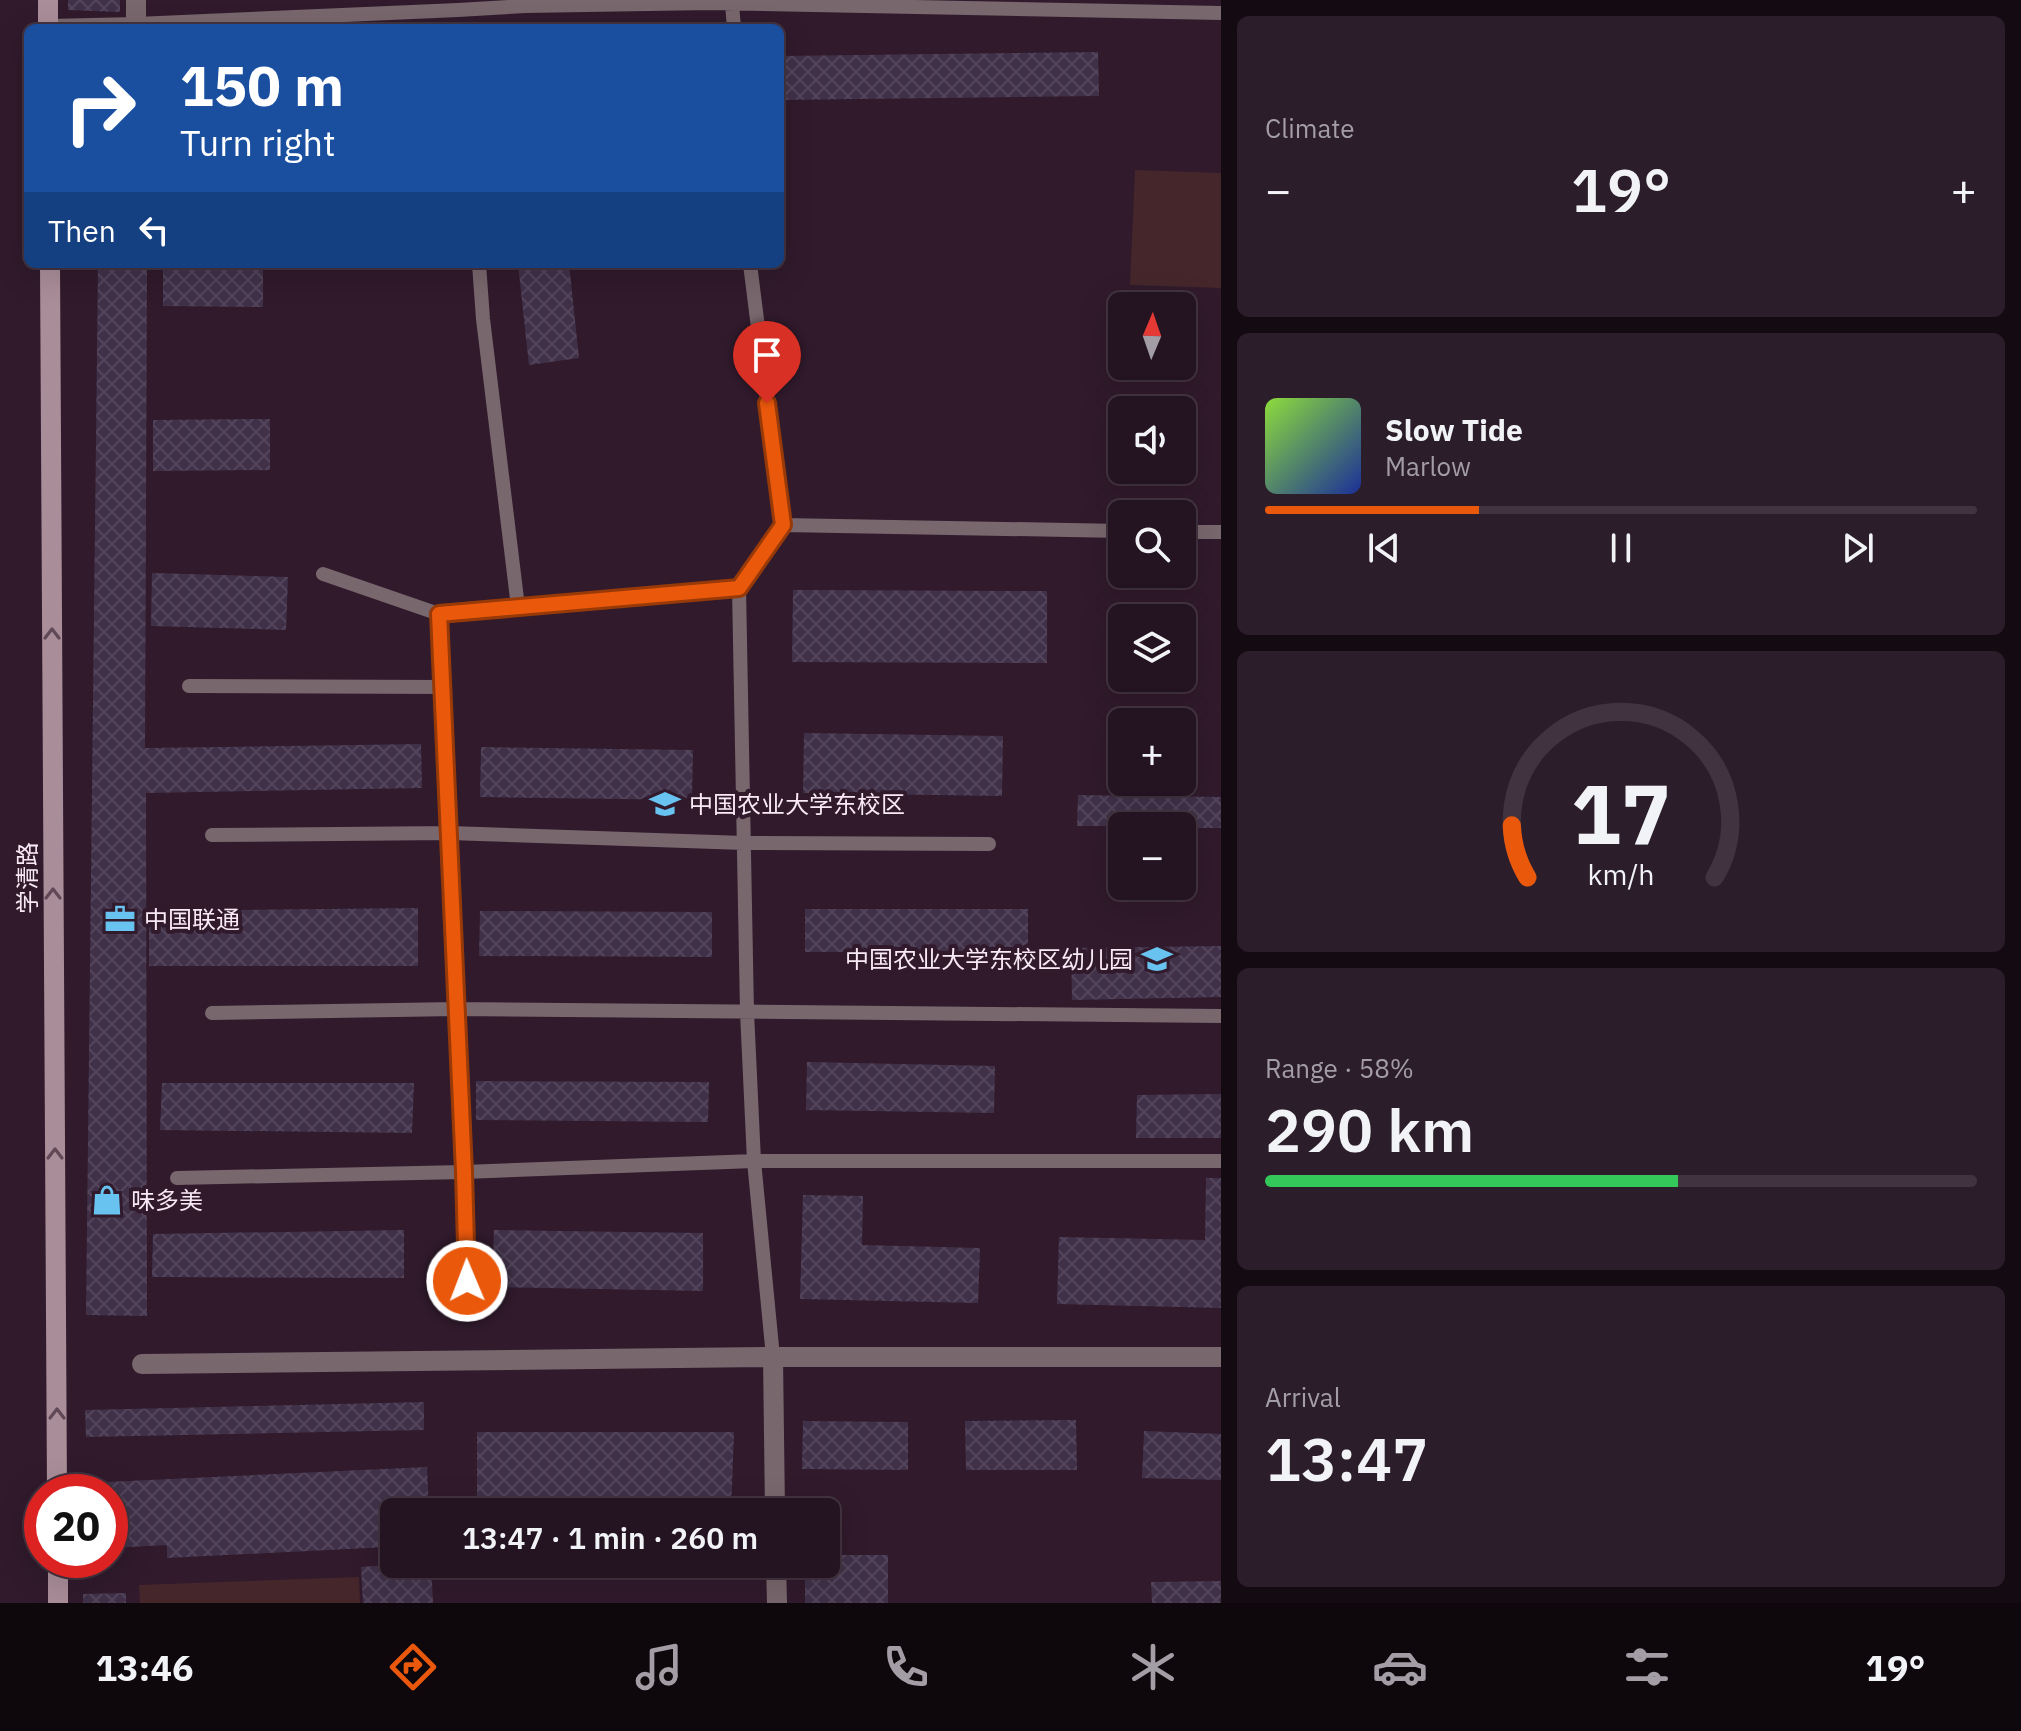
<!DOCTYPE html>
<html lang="en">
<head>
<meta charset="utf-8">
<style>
	body { margin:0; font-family:"IBM Plex Sans","Noto Sans SC",sans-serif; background:#2c1d2a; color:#f1f3f6; height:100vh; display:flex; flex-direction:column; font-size:30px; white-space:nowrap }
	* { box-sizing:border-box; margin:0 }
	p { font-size:26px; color:#a39ea5 }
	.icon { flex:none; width:44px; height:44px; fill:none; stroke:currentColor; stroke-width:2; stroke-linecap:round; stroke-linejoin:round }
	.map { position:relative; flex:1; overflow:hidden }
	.details { display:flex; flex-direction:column; gap:16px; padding:16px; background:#140b12; width:800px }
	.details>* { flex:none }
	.hud { position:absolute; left:24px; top:24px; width:760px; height:244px; border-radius:12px; box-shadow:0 8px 32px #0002,0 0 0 2px #41333f; background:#1a4fa0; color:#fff; overflow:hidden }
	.needle { width:52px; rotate:2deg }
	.tools { position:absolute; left:1108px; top:292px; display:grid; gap:16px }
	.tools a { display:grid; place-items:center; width:88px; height:88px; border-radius:12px; background:#241421; box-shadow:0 8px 32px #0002,0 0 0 2px #41333f; font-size:40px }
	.speed { position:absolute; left:24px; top:1474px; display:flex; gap:16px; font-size:40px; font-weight:700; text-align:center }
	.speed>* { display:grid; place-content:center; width:104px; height:104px; border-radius:50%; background:#241421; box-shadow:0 8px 32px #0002,0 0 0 2px #41333f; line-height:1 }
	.speed .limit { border:12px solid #d22; background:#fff; color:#111 }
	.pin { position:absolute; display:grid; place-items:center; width:68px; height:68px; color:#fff; margin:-82px -34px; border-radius:50% 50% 50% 0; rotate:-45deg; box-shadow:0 0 8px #0007 }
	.pin .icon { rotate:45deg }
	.me { position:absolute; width:88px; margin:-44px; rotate:359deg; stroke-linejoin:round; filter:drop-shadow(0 0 6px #0008) }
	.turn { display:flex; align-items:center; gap:28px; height:168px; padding:0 24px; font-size:36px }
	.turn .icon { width:104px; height:104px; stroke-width:2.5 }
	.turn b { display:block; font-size:56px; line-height:68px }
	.then { display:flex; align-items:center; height:76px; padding:0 24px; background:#0003; gap:16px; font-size:30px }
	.big { font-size:60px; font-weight:600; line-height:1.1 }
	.details .card { flex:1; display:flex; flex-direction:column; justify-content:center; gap:12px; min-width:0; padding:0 28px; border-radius:12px; background:#2c1d2a }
	.details .dial { align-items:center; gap:0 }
	.dial svg { height:208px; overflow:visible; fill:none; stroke:#41333f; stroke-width:7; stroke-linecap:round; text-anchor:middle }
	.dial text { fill:#f1f3f6; stroke:none }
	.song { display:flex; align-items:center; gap:24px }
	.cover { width:96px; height:96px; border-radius:12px; background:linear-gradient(135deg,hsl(90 70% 55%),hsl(230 70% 35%)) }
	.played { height:8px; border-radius:4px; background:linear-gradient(90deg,#ea580c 30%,#41333f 30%) }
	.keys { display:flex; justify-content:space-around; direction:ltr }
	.heat { display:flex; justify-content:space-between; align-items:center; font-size:44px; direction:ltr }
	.charge { height:12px; border-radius:6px; background:linear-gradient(90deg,#34c759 58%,#41333f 0) }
	.trip { position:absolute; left:380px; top:1498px; width:460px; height:80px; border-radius:12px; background:#241421; box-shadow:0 8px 32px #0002,0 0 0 2px #41333f; font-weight:600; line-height:80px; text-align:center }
	.tab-bar { display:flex; height:128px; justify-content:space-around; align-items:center; background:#0e080d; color:#a39ea5 }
	.tab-bar .icon { width:56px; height:56px }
	.tab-bar .selected { color:#ea580c }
	.tab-bar b { font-size:36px; color:#f1f3f6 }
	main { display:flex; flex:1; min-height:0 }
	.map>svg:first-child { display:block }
</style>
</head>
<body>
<main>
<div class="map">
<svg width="1221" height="1603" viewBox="0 0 1221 1603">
	<defs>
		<pattern id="building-cross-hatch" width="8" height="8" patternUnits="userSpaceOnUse" patternTransform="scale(2)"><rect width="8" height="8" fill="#403149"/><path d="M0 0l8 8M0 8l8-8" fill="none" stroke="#53455b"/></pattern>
	</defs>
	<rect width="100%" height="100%" fill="#301a2c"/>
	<path fill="#45272b" d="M1135 170 1221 173V288L1130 285Z
		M359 1577 360 1603H140L139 1585Z"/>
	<path fill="url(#building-cross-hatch)" d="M68 0H120V12L68 10Z
		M1098 52 1099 96 780 100V56Z
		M98 264H147L145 748 421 744 422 788 146 793 147 1316 86 1315Z
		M163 264H263V307L163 306Z
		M518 264H569L579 358 529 365Z
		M270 419V470L153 471V420Z
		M152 573 288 577 286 630 151 626Z
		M793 590 1047 591V663L792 662Z
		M804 733 1003 736 1002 796 803 793Z
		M481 747 693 750 692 800 480 797Z
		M1078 795 1221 797V828H1182V826H1077Z
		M418 908V966H149V911Z
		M805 909H1028V952H805Z
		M480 911 712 912V957L479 956Z
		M1221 946V997L1072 1000 1071 948Z
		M807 1062 995 1066 994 1113 806 1110Z
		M476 1081 709 1082 708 1122 476 1120Z
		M162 1083H414L412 1133 160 1130Z
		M1221 1094V1138H1136L1137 1095Z
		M1206 1178H1221V1308L1057 1304 1059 1237 1205 1240Z
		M803 1195 863 1196 862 1245 980 1248 978 1303 800 1299Z
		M404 1230V1278L152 1277 153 1234Z
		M494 1230 703 1233V1291L492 1287Z
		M424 1402V1430L86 1437 85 1410Z
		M1076 1420 1077 1470H966L965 1421Z
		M803 1421 908 1422V1470L802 1469Z
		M1144 1431 1221 1434V1480L1142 1478Z
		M477 1432H734L731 1512H477Z
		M427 1467 429 1512H394V1564H431L433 1603H363L361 1567 389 1565 388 1547 167 1558V1545L110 1548V1492H85V1483Z
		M826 1555H888V1603H805V1564H826Z
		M1221 1581V1603H1152L1151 1582Z
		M126 1593V1603H83V1594Z"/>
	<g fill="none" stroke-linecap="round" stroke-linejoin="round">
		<path stroke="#78676d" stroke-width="14" d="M732 4 734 28
			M48 26 136 24 458 10 525 6 710 3 1221 13
			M479 264 483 319 518 607
			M783 525 1122 531
			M1182 532H1221
			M323 574 439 614 464 1172 467 1281
			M739 588 747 1012 754 1161 773 1357
			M439 614 739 588 783 525 750 264
			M189 686 442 687
			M212 835 449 833 744 843 989 844
			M212 1013 457 1009 1221 1016
			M177 1178 464 1172 754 1161H1221"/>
		<path stroke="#78676d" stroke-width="20" d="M136 0V24
			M773 1357 775 1512
			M142 1364 773 1357H1221
			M776 1564 777 1603"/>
		<path stroke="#a98d98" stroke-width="20" d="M48 28V0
			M50 264 57 1492
			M58 1560V1603"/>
	</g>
	<defs><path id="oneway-chevron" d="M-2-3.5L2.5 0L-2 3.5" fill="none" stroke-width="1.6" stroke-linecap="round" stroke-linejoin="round" transform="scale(2)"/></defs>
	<g stroke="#604857">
		<use href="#oneway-chevron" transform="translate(52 634) rotate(-90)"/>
		<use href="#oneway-chevron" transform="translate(53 894) rotate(-90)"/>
		<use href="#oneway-chevron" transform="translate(55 1154) rotate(-90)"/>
		<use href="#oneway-chevron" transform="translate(57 1414) rotate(-90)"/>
	</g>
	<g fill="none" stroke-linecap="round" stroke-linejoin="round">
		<g stroke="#983908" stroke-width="20">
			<path id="route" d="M467 1281 464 1172 439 614 739 588 783 525 767 403"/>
		</g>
		<use href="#route" stroke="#ea580c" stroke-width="14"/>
	</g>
	<defs>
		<g id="university-bare" transform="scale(2.4)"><path d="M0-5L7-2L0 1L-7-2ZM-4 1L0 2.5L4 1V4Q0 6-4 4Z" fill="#69c3f1" stroke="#301a2c" stroke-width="2.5" paint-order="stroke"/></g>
		<g id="office-bare" transform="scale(2.4)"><path d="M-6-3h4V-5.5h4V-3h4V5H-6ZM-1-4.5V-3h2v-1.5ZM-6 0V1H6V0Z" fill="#69c3f1" stroke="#301a2c" stroke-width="2.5" paint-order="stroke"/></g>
		<g id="school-bare" transform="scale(2.4)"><path d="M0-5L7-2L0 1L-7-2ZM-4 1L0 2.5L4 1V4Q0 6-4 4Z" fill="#69c3f1" stroke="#301a2c" stroke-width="2.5" paint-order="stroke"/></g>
		<g id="shop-bare" transform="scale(2.4)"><path d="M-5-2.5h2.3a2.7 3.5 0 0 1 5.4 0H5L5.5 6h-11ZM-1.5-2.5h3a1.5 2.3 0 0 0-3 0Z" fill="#69c3f1" stroke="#301a2c" stroke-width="2.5" paint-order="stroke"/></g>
	</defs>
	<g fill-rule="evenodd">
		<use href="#university-bare" x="665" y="804"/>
		<use href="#office-bare" x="120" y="919"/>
		<use href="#school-bare" x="1157" y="959"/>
		<use href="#shop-bare" x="107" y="1200"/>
	</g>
	<g text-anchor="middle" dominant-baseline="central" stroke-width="8" stroke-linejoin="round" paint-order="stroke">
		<g font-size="24" fill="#f8e9f5" stroke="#301a2c" text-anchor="start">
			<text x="689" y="804">中国农业大学东校区</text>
			<text x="144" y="919">中国联通</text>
			<text x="1133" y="959" text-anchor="end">中国农业大学东校区幼儿园</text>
			<text x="131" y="1200">味多美</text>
		</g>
		<g font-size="24" fill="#f8e9f5" stroke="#301a2c">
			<text transform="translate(27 878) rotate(-90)">学清路</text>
		</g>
	</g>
</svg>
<div class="tools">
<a><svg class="needle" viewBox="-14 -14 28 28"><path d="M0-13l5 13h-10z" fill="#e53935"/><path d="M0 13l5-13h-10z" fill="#a39ea5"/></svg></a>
<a><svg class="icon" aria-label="sound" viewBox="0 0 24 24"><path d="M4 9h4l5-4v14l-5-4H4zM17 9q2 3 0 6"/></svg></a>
<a><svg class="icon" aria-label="search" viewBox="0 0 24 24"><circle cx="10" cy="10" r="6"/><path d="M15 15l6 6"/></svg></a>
<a><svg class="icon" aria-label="layers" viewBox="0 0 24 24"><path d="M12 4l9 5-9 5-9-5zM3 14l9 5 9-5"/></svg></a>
<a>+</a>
<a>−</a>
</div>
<div class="speed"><div class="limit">20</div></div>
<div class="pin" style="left:767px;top:403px;background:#d93025"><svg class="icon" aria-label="arrive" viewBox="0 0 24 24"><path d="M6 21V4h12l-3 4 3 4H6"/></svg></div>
<svg class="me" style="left:467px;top:1281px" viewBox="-20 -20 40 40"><circle r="17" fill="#ea580c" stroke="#fff" stroke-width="3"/><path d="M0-11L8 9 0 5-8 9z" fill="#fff"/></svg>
<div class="trip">13:47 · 1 min · 260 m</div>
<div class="hud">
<div class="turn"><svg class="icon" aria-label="right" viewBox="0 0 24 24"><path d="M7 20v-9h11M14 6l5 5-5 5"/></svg><div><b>150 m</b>Turn right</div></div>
<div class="then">Then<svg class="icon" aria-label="left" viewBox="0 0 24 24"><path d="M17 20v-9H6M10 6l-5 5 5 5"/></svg></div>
</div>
</div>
<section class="details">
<div class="card"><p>Climate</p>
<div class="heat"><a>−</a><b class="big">19°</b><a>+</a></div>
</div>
<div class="card">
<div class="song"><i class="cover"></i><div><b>Slow Tide</b><p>Marlow</p></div></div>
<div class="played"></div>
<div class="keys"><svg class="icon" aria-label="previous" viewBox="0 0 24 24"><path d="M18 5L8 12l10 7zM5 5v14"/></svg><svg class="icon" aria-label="pause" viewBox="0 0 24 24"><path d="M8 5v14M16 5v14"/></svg><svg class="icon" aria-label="next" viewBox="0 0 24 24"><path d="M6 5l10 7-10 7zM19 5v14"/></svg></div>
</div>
<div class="card dial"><svg viewBox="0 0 100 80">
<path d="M14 69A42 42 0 1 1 86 69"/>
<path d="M14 69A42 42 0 0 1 8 49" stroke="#ea580c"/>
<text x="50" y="56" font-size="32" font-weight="700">17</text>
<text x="50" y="72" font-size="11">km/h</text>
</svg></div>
<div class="card"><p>Range · 58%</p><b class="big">290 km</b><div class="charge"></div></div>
<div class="card"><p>Arrival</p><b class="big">13:47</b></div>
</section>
</main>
<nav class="tab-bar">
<b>13:46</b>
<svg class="icon selected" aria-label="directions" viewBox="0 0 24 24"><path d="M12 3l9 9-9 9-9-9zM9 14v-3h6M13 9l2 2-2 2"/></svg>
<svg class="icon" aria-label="music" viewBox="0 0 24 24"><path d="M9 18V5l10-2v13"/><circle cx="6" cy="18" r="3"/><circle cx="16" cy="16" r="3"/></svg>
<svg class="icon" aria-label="phone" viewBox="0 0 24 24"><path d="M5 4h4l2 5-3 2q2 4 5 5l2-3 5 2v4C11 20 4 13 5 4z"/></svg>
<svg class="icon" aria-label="climate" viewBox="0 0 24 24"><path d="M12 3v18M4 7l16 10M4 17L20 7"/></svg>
<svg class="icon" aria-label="car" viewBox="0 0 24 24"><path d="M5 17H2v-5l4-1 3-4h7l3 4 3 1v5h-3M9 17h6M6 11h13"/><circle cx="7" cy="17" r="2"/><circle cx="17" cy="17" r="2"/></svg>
<svg class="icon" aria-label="filters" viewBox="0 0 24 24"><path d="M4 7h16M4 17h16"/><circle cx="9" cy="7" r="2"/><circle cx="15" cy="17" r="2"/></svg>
<b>19°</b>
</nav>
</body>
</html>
